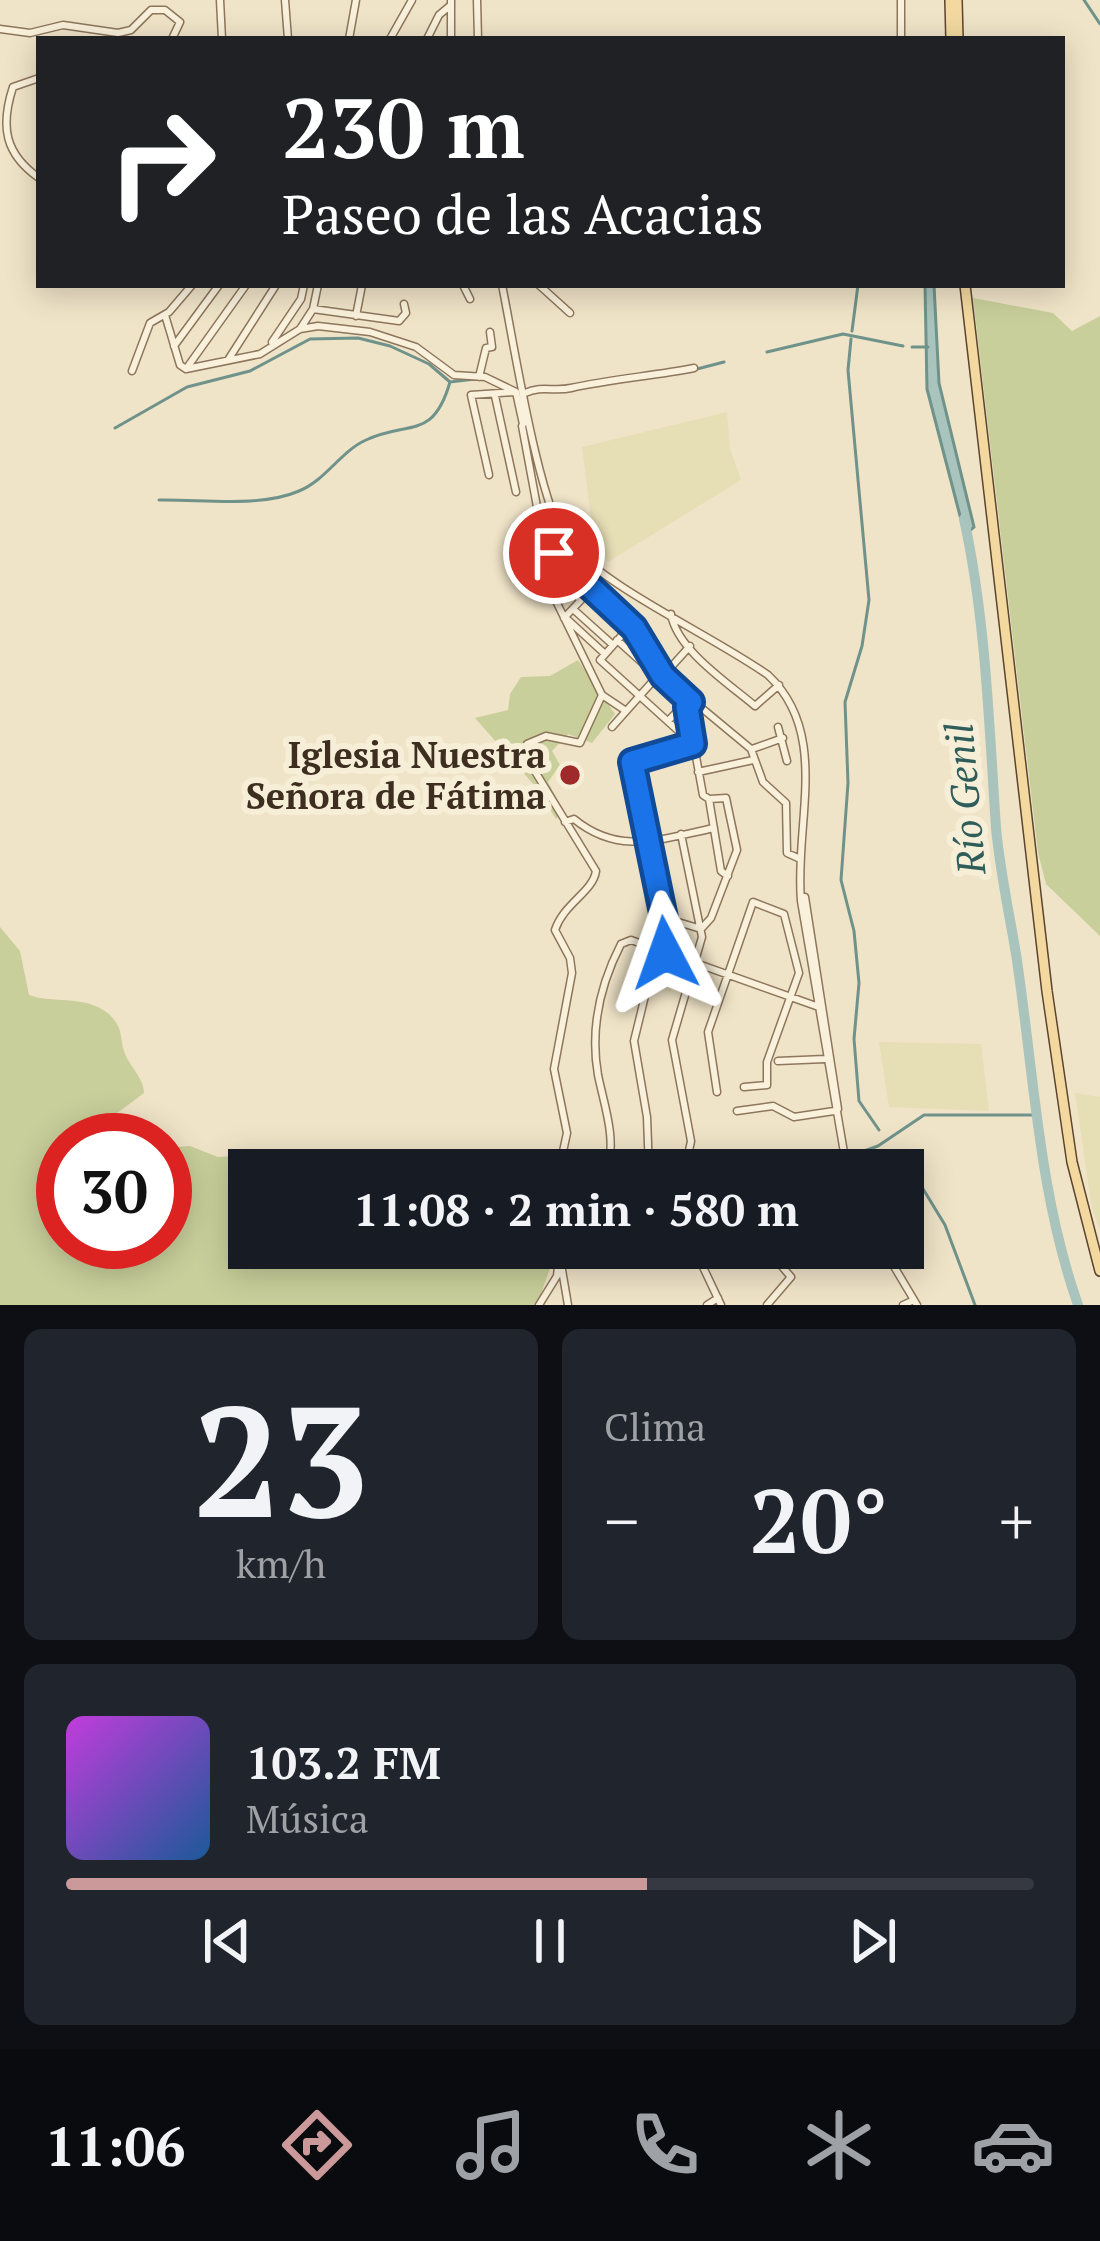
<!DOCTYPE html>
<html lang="es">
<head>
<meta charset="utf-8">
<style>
	body { margin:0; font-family:"PT Serif",serif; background:#20242c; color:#f1f3f6; height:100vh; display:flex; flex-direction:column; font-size:45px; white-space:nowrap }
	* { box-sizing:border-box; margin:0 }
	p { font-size:39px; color:#9ea1a6 }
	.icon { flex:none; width:66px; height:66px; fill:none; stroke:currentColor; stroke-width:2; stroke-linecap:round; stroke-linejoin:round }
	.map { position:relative; height:1305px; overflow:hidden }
	.side { display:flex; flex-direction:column; gap:24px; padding:24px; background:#0d0f14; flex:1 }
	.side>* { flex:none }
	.banner { position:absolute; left:36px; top:36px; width:1029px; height:252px; border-radius:0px; box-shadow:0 6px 30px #0003; background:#202124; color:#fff; overflow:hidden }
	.speed { position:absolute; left:36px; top:1113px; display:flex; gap:24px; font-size:60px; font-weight:700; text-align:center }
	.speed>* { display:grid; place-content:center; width:156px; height:156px; border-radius:50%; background:#171b24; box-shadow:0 6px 30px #0003; line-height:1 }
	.speed .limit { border:18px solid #d22; background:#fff; color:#111 }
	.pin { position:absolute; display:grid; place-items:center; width:102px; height:102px; color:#fff; margin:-51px; border:6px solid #fff; border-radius:50%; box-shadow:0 3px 12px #0007 }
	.me { position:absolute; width:132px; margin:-66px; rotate:356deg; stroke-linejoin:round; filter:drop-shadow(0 0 9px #0008) }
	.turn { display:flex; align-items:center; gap:42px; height:252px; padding:0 48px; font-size:54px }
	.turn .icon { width:156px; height:156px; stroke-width:2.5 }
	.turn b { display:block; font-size:84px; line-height:102px }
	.big { font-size:90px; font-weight:600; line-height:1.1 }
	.side .card { flex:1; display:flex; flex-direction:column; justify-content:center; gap:18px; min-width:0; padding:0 42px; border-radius:18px; background:#20242c }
	.side .dial { align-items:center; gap:0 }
	.dial b { font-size:156px; line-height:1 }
	.song { display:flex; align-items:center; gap:36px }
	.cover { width:144px; height:144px; border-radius:18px; background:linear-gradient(135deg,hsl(290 70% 55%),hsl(210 70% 35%)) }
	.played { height:12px; border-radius:6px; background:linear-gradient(90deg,#cc999b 60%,#363941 60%) }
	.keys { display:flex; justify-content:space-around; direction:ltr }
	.heat { display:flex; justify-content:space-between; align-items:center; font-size:66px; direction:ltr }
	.side .tiles { flex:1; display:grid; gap:24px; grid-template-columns:1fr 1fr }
	.card:last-child { grid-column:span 2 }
	.trip { position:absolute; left:228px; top:1149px; width:696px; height:120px; border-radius:0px; background:#171b24; box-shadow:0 6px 30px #0003; font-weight:600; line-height:120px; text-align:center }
	.tab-bar { display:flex; height:192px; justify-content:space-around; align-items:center; background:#090b0e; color:#9ea1a6 }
	.tab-bar .icon { width:84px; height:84px }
	.tab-bar .on { color:#cc999b }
	.tab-bar b { font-size:54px; color:#f1f3f6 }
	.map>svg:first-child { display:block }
</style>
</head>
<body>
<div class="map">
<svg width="1100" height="1305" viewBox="0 0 1100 1305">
	<rect width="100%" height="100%" fill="#f0e4c8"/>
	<path fill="#e6deb5" d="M727 412 730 448 741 480 608 562 594 543 582 447Z
		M879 1042 981 1044 989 1111 889 1107Z
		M1075 1093 1100 1097V1231L1091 1204Z"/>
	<path fill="#c9cf9b" d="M973 298 1053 313 1072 331 1100 316V936L1046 884 1038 853Z
		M578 660 615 714 592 743 568 734 552 751 560 765 548 782 563 810 556 819 535 786 475 718 508 710 510 694 521 677 550 676Z
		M0 927 20 951 29 995C56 1005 98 992 117 1024 122 1032 121 1043 124 1051 129 1067 144 1077 144 1093L81 1140H63V1242H165V1148L190 1146 218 1157 252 1155 296 1168 341 1170H249V1248H549L552 1263 537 1305H0Z"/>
	<path fill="#a9c4bc" stroke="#6f938a" stroke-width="3" d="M925 285H934L939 383 974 527 965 535 927 389Z"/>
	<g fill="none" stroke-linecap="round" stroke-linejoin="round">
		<path stroke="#6f938a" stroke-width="3" d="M1084 0 1100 24
			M852 331 858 285
			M851 339 848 370 869 600 862 646 845 702 848 783 841 880 854 931 859 983 854 1039 859 1101 879 1130
			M912 347H928
			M767 352 843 334 903 346
			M697 369 724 362
			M115 428 187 387 250 371 310 339 358 338 390 346 429 364 450 382 475 379
			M159 500C201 499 260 508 299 491 326 480 341 451 366 440 409 420 433 441 450 382
			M900 1151 945 1225 975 1305
			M853 1155 878 1146 924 1115H1034"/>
		<path stroke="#a9c4bc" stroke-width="10" d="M964 519C986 620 989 725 996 828 1000 871 1009 912 1016 954 1034 1072 1038 1191 1078 1305"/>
		<g stroke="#8d765c" stroke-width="9">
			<path id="minor" d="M220 0 222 39
				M285 0 288 39
				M477 0 478 39
				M901 0V39
				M0 29 30 33 63 25 118 33 131 30 151 10H165L180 22 172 39
				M349 39 356 0
				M390 39 412 0
				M427 39 439 15 451 5
				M451 39V0
				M39 78 13 87C0 127 5 154 39 178
				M463 285 470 299
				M502 285C513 338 539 509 568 543 608 589 713 636 768 675 831 734 794 824 801 901L847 1170
				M539 285 570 313
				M313 309 318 285
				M165 315 180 365 186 369 260 354 300 329 318 326 370 332 416 347 454 375 485 377 516 392
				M356 316 362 285
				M300 329 313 309 399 321 406 313 404 304
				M272 342 301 299 304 285
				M174 346 219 285
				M228 360 276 285
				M186 369 246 285
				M132 371 150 323 169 312 192 285
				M479 377 486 348 492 347 490 332
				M516 392 523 424
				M525 393C542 385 554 392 571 388 612 379 653 376 694 368
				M495 396 516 492
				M522 426 538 512 551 536C544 552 537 571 549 586
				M489 475 471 395 514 392
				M527 518 546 523
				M564 539 573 535 581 539 586 558
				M512 549 543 556
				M555 554 634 628 663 676 751 749 763 782 786 803 787 853 798 858
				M550 570 581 600 564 618
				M573 609 613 645
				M671 614C677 650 728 683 755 706L779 685
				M568 620 605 654
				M631 625 600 660 684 736 687 745
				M617 640 657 676
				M663 676 690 646
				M602 695 626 711
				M691 702 687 707 703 795 709 799 721 871 728 876
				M668 721 686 702
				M612 727 661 672
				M778 727 787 761
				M752 749 783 738
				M698 772 753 760
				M565 822 574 819C619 856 661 839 714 828
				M681 834 702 937 672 1040 691 1141 685 1170
				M805 897 838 1109
				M665 918 701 929
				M701 929 711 918 737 850 726 798 710 799
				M778 1061 825 1059
				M717 1092 708 1032 753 902 784 914 799 973 767 1062V1085L744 1087
				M737 1111 773 1106 794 1117 834 1111
				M559 1170 567 1133 554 1069 572 973 570 958 555 930C564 903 593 892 596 871L528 760 527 744 546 736 580 743 602 695 555 599 548 561 564 539
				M607 1170C617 1139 604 1105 598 1075 590 1029 600 985 621 944L631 940 816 1006
				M649 1170 647 1117 634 1041 664 918 632 762 693 744
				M765 1170 844 1158
				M694 1248 721 1305
				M883 1248 917 1305
				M561 1264 568 1305
				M539 1305 557 1276 560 1248
				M707 1305 718 1298
				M767 1305 791 1277 779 1263
				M903 1305 914 1300"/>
		</g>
		<g stroke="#5b4430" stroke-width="12">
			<path id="major" d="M950 0 951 39
				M957 0 958 39
				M965 285 1047 991 1072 1162 1100 1271"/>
		</g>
		<use href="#minor" stroke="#faf1dc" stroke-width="6"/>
		<use href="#major" stroke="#f3d9a0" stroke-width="9"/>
	</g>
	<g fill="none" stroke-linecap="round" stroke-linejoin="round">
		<g stroke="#114b97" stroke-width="30">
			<path id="route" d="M554 553 634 628 663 676 691 702 687 707 693 744 632 762 664 918 658 951 665 953"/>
		</g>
		<use href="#route" stroke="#1a73e8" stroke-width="21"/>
	</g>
	<circle fill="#9e2a2b" stroke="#f7eed8" stroke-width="4.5" cx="570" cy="775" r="12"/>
	<g text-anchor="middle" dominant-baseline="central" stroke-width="12" stroke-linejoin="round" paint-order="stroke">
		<g font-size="36" font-weight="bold" fill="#3d2e20" stroke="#f7eed8" text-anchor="end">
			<text x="546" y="754">Iglesia Nuestra<tspan x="546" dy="41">Señora de Fátima</tspan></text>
		</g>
		<g font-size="39" font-style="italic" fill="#2f5d5a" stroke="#f7eed8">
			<text transform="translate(964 799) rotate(-95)">Río Genil</text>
		</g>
	</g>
</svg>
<div class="speed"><div class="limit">30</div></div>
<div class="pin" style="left:554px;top:553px;background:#d93025"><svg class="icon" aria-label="arrive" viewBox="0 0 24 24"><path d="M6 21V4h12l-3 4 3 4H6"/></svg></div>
<svg class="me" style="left:665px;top:953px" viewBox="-20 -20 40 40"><path d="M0-17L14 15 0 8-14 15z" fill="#1a73e8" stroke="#fff" stroke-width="4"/></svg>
<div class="trip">11:08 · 2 min · 580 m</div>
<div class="banner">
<div class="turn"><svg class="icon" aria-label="right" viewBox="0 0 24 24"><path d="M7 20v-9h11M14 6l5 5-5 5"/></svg><div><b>230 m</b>Paseo de las Acacias</div></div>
</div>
</div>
<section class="side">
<div class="tiles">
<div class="card dial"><b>23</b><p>km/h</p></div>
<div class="card"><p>Clima</p>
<div class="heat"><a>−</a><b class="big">20°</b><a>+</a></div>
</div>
<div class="card">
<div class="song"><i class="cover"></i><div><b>103.2 FM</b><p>Música</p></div></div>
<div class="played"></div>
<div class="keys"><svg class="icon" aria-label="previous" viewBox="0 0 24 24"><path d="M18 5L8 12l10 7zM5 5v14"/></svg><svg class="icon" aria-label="pause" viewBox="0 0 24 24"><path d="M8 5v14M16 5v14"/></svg><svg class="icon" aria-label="next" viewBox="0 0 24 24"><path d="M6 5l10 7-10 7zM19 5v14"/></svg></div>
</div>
</div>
</section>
<nav class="tab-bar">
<b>11:06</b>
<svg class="icon on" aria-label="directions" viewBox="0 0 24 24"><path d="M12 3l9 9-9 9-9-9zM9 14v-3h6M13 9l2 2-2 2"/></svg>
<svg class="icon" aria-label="music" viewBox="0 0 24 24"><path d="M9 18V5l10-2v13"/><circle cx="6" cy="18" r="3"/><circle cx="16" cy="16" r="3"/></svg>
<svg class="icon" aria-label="phone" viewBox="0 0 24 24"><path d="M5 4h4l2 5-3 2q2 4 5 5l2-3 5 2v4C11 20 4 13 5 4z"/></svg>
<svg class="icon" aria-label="climate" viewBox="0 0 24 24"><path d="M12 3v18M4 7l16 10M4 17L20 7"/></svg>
<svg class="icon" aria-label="car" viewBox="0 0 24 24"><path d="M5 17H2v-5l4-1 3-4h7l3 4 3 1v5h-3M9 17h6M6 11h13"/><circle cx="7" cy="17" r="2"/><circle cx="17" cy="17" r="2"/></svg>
</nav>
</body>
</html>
